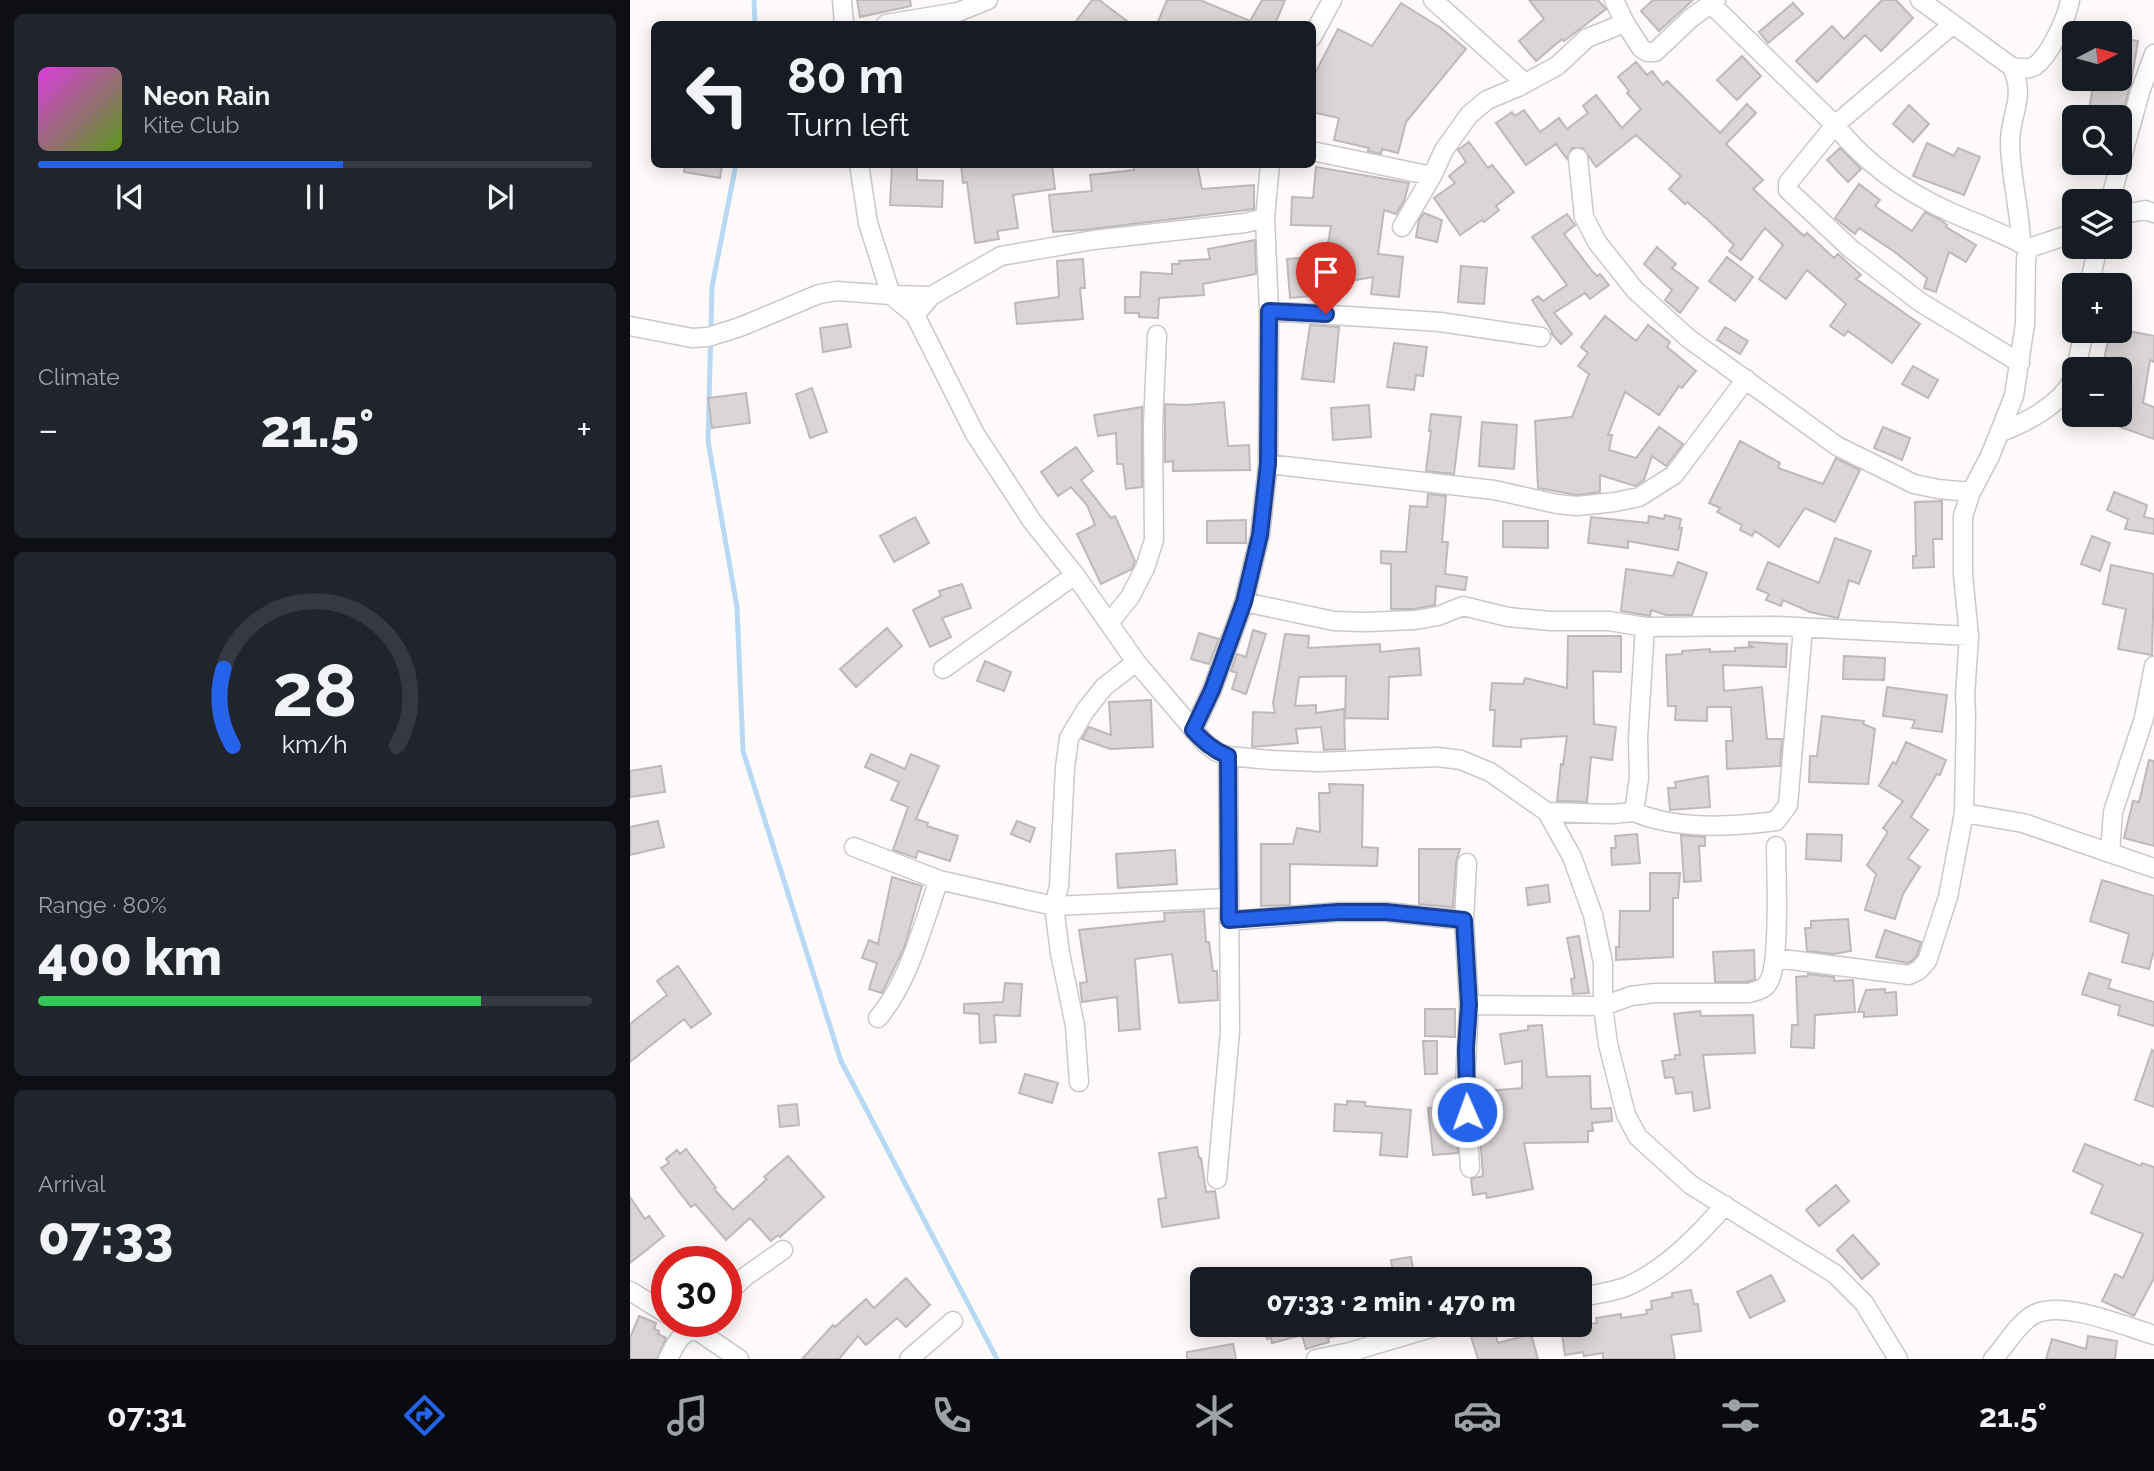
<!DOCTYPE html>
<html lang="en">
<head>
<meta charset="utf-8">
<style>
	body { margin:0; font-family:Raleway,sans-serif; background:#20242c; color:#f1f3f6; height:100vh; display:flex; flex-direction:column; font-size:26px; white-space:nowrap }
	* { box-sizing:border-box; margin:0 }
	p { font-size:23px; color:#9ea1a6 }
	.icon { flex:none; width:38px; height:38px; fill:none; stroke:currentColor; stroke-width:2; stroke-linecap:round; stroke-linejoin:round }
	.map { position:relative; flex:1; overflow:hidden }
	.drawer { display:flex; flex-direction:column; gap:14px; padding:14px; background:#0d0f14; width:630px }
	.drawer>* { flex:none }
	.hud { position:absolute; left:21px; top:21px; width:665px; height:147px; border-radius:10px; box-shadow:0 4px 18px #0003; background:#171b24; color:#f1f3f6; overflow:hidden }
	.needle { width:46px; rotate:84deg }
	.controls { position:absolute; left:1432px; top:21px; display:grid; gap:14px }
	.controls a { display:grid; place-items:center; width:70px; height:70px; border-radius:10px; background:#171b24; box-shadow:0 4px 18px #0003; font-size:35px }
	.speed { position:absolute; left:21px; top:1246px; display:flex; gap:14px; font-size:35px; font-weight:700; text-align:center }
	.speed>* { display:grid; place-content:center; width:91px; height:91px; border-radius:50%; background:#171b24; box-shadow:0 4px 18px #0003; line-height:1 }
	.speed .limit { border:10px solid #d22; background:#fff; color:#111 }
	.pin { position:absolute; display:grid; place-items:center; width:60px; height:60px; color:#fff; margin:-72px -30px; border-radius:50% 50% 50% 0; rotate:-45deg; box-shadow:0 0 7px #0007 }
	.pin .icon { rotate:45deg }
	.me { position:absolute; width:77px; margin:-38px; rotate:358deg; stroke-linejoin:round; filter:drop-shadow(0 0 5px #0008) }
	.turn { display:flex; align-items:center; gap:24px; height:147px; padding:0 21px; font-size:32px }
	.turn .icon { width:91px; height:91px; stroke-width:2.5 }
	.turn b { display:block; font-size:49px; line-height:60px }
	.big { font-size:52px; font-weight:800; line-height:1.1 }
	.drawer .widget { flex:1; display:flex; flex-direction:column; justify-content:center; gap:10px; min-width:0; padding:0 24px; border-radius:10px; background:#20242c }
	.drawer .dial { align-items:center; gap:0 }
	.dial svg { height:182px; overflow:visible; fill:none; stroke:#363941; stroke-width:7; stroke-linecap:round; text-anchor:middle }
	.dial text { fill:#f1f3f6; stroke:none }
	.song { display:flex; align-items:center; gap:21px }
	.cover { width:84px; height:84px; border-radius:10px; background:linear-gradient(135deg,hsl(300 70% 55%),hsl(90 70% 35%)) }
	.played { height:7px; border-radius:4px; background:linear-gradient(90deg,#2563eb 55%,#363941 55%) }
	.keys { display:flex; justify-content:space-around; direction:ltr }
	.heat { display:flex; justify-content:space-between; align-items:center; font-size:38px; direction:ltr }
	.charge { height:10px; border-radius:5px; background:linear-gradient(90deg,#34c759 80%,#363941 0) }
	.trip { position:absolute; left:560px; top:1267px; width:402px; height:70px; border-radius:10px; background:#171b24; box-shadow:0 4px 18px #0003; font-weight:800; line-height:70px; text-align:center }
	.dock { display:flex; height:112px; justify-content:space-around; align-items:center; background:#090b0e; color:#9ea1a6 }
	.dock .icon { width:49px; height:49px }
	.dock .on { color:#2563eb }
	.dock b { font-size:32px; color:#f1f3f6 }
	main { display:flex; flex:1; min-height:0 }
	.map>svg:first-child { display:block }
</style>
</head>
<body>
<main>
<section class="drawer">
<div class="widget">
<div class="song"><i class="cover"></i><div><b>Neon Rain</b><p>Kite Club</p></div></div>
<div class="played"></div>
<div class="keys"><svg class="icon" aria-label="previous" viewBox="0 0 24 24"><path d="M18 5L8 12l10 7zM5 5v14"/></svg><svg class="icon" aria-label="pause" viewBox="0 0 24 24"><path d="M8 5v14M16 5v14"/></svg><svg class="icon" aria-label="next" viewBox="0 0 24 24"><path d="M6 5l10 7-10 7zM19 5v14"/></svg></div>
</div>
<div class="widget"><p>Climate</p>
<div class="heat"><a>−</a><b class="big">21.5°</b><a>+</a></div>
</div>
<div class="widget dial"><svg viewBox="0 0 100 80">
<path d="M14 69A42 42 0 1 1 86 69"/>
<path d="M14 69A42 42 0 0 1 10 35" stroke="#2563eb"/>
<text x="50" y="56" font-size="32" font-weight="700">28</text>
<text x="50" y="72" font-size="11">km/h</text>
</svg></div>
<div class="widget"><p>Range · 80%</p><b class="big">400 km</b><div class="charge"></div></div>
<div class="widget"><p>Arrival</p><b class="big">07:33</b></div>
</section>
<div class="map">
<svg width="1524" height="1359" viewBox="0 0 1524 1359">
	<rect width="100%" height="100%" fill="#fefafa"/>
	<g fill="none" stroke-linecap="round" stroke-linejoin="round">
		<path stroke="#b7d9f3" stroke-width="5" d="M124 0 125 24
			M106 164 82 287 78 441 107 607 113 751 211 1061 367 1359"/>
	</g>
	<path fill="#dad6d5" stroke="#beb9b8" stroke-width="2" d="M227 0H280L281 6 230 17Z
		M462 0H469L501 24H444Z
		M537 0H570L620 21 632 0H655L645 24H527Z
		M899 0H968L976 9 934 41 932 39 906 61 889 41 914 19Z
		M1023 0H1063L1029 31 1011 11Z
		M1252 0H1266L1283 18 1251 51 1235 35 1187 82 1166 61 1202 26 1214 39Z
		M771 3 811 28 836 49 776 122 768 153 752 149 751 154 738 151 739 148 704 140 709 118 682 112V79L708 29 742 46Z
		M1163 3 1173 14 1138 43 1129 32Z
		M1491 38 1508 41 1501 83 1493 112 1489 111V109L1487 117H1458L1464 79H1489Z
		M1112 56 1131 76 1107 100 1087 80Z
		M1006 62 1017 75 1022 71 1033 85 1037 81 1090 133 1117 104 1126 113 1096 144 1133 180 1123 189 1174 236 1177 233 1204 258 1208 254 1231 275 1226 279 1290 324 1262 363 1218 331 1214 336 1200 326 1216 304 1177 270 1156 299 1129 279 1153 245 1135 228 1111 260 1099 251 1104 245 1078 220 1057 202 1055 204 1039 189 1051 176 1006 135 966 167 953 148H942L937 159 926 144 896 165 866 123 882 112 885 116 894 110 910 132 929 118 937 129 958 113 953 106 966 95 992 128 1011 109 997 93 999 91 988 77Z
		M1279 105 1299 124 1283 142 1263 124Z
		M839 142 858 168 862 165 884 192 866 206 869 210 854 222 852 220 830 235 804 198 825 183 819 176 836 162 828 150Z
		M1297 143 1324 156 1328 148 1350 157 1334 195 1283 176Z
		M1210 148 1231 169 1218 182 1197 160Z
		M55 164H92L90 178 54 172Z
		M262 164H287V180L313 181 312 207 260 205Z
		M331 164H422L425 189 383 195 388 228 367 231 369 239 345 243 337 182 333 183Z
		M504 164H567L572 189 624 185V209L454 230 423 232 419 195 462 191 460 175 504 170Z
		M686 167 779 183 774 201 766 214 754 210 748 254 773 257 769 297 741 294 743 277 692 286 693 295 660 298 657 259 698 256 697 249 701 226 661 225 662 197 683 198Z
		M1229 184 1250 200 1245 206 1282 231 1295 212 1311 220 1317 225 1316 227 1346 245 1336 262 1319 252 1306 292 1294 288 1297 278 1266 253 1229 228 1225 234 1205 218Z
		M794 213 812 220 807 242 786 237 789 220Z
		M937 214 945 225 934 234 962 271 967 276 970 274 979 285 960 299 955 293 924 313 942 334 931 344 922 334V331L902 300 908 296 913 301 937 285 902 237Z
		M625 240 626 274 573 284 574 295 529 298 528 318 509 317V313H495V297H510L511 272 542 274V264H550L549 261 580 259 578 249Z
		M1027 247 1046 264 1042 268 1068 288 1050 313 1035 300 1042 290 1014 264Z
		M1097 257 1123 277 1105 301 1079 281Z
		M453 259 455 288H450L453 319 387 324 385 303 429 297 427 261Z
		M831 266 857 268 854 304 828 302Z
		M975 316 1006 341 1018 325 1040 342 1037 347 1066 371 1052 388 1049 386 1029 415 995 392 978 435H982L979 450 1006 458 1029 427 1053 444 1036 466 1022 456 1014 480 1005 486 970 475V492L947 495 908 488 905 421 942 417 959 374 948 366 958 353 951 347Z
		M217 324 221 347 193 352 190 328Z
		M680 325 709 327 704 382 672 379Z
		M1095 327 1118 341 1110 354 1087 340Z
		M1489 329 1524 336V362L1520 360 1513 403 1524 407V439L1490 427 1496 409V388L1489 387V369H1472L1480 331H1489Z
		M764 343 797 347 793 376 786 375 784 390 757 387Z
		M1283 366 1308 380 1298 398 1272 384Z
		M182 388 197 432 180 438 166 394Z
		M116 393 120 423 82 428 78 398Z
		M594 402 598 446 619 445 620 470 543 471V461L535 462V404L556 405Z
		M739 405 741 437 703 440 701 408Z
		M512 407V487L496 489 493 464H487L486 433 468 436 464 415Z
		M801 414 831 417 824 474 796 471 801 431H799Z
		M852 422 887 425 884 469 849 466Z
		M1253 427 1280 438 1272 460 1244 448Z
		M1110 441 1150 463 1148 468 1193 484 1206 458 1230 470 1205 522 1175 508 1149 547 1125 531 1122 536 1110 530 1112 525 1087 512 1090 508 1079 503Z
		M446 447 463 471 451 480 481 518 485 516 505 561 502 569 471 584 447 534 465 525 457 505 441 487 428 496 411 472Z
		M1484 492 1517 505 1514 517 1524 519V534L1495 529 1498 519 1477 510Z
		M798 494 816 496 812 542H818L815 574 837 577 835 590 806 586 805 605 783 609H761V564L751 563V551L776 552 780 506 797 507Z
		M1312 501V539H1303L1304 567 1283 568V556H1286L1285 502Z
		M1035 515 1051 519 1049 528H1052L1048 550 998 541V548L958 543 961 517 1018 523 1019 516 1034 519Z
		M285 517 299 543 264 562 250 536Z
		M616 520V543H577V521Z
		M873 521H918V548L873 547Z
		M1462 536 1480 543 1470 571 1451 564Z
		M1205 538 1241 551 1229 584 1219 580 1208 618 1180 612 1153 600 1151 606 1136 600 1139 594 1127 589 1138 562 1189 583Z
		M1048 562 1077 573 1062 615H1036L1021 610 1020 616 991 611 996 569 1043 576Z
		M1481 565 1524 574 1522 655 1488 649 1496 609 1473 604Z
		M332 584 341 608 312 618 321 637 300 647 283 610 311 596 309 591Z
		M257 628 272 646 226 687 210 669Z
		M623 630 636 634 616 694 602 689 607 673 601 671 607 654 616 657Z
		M569 633 589 639 579 664 561 659Z
		M655 634 679 636 678 648 750 644V652L789 648 791 675 759 677 758 719 715 718 716 676 669 677 665 706 686 705V713L714 709 715 749 694 750 691 727 666 729 668 743 622 747 623 712 645 713 643 703Z
		M938 636H991V672L963 671 964 724 986 727 982 760 961 757 957 802 927 801 931 764 933 765 937 736 891 739V747L863 746 865 710H860L862 683 893 684 895 678 937 688Z
		M1119 642 1157 644 1156 667 1093 665 1094 691 1132 687 1137 739H1152L1150 766 1097 769 1096 741H1103L1101 707H1077V721L1045 720 1046 706H1038L1036 655 1052 654V651L1080 649V652L1105 651V648L1123 647 1119 645Z
		M1214 656 1255 658 1254 680 1213 679Z
		M355 661 381 672 374 691 347 681Z
		M1257 687 1317 695 1312 732 1282 728 1285 720 1253 716Z
		M521 700 523 747 480 749 452 739 459 727 481 735 479 702Z
		M1192 716 1234 721 1233 724 1245 729 1238 784 1179 782 1180 756H1187Z
		M1276 742 1316 760 1310 775 1307 774 1281 817 1298 830 1278 858 1290 867 1273 894 1265 919 1235 910 1246 874 1237 865 1258 832 1253 828 1273 801 1249 786 1263 762 1266 764Z
		M241 754 275 769 281 754 309 766 286 819 298 823 297 826 328 836 320 861 288 851 286 858 263 850 278 807 261 800 269 782 235 767Z
		M1519 760 1524 761V846L1494 838 1503 801 1509 802Z
		M31 766 35 792 0 797V771Z
		M1078 776 1080 807 1040 810 1038 788H1046L1045 782Z
		M699 784 733 785 732 847 748 848 747 866 660 864V905L631 906V844H663L667 828 690 832 689 793H700Z
		M28 821 34 847 0 855V827Z
		M387 821 405 828 400 842 381 834Z
		M1007 834 1010 863 982 865 981 848H986L985 836Z
		M1177 834 1212 835 1211 861 1176 859Z
		M1051 835 1075 837V846H1069L1071 881 1054 882Z
		M789 849H830L826 862 823 907 789 904Z
		M545 850 547 884 488 888 486 854Z
		M1020 873H1050L1048 898H1043V957L986 960V947H989L990 911H1020Z
		M262 877 292 886 274 948 252 993 239 989 247 963 232 958 239 940 248 944Z
		M1472 880 1524 896V950L1519 969 1492 962 1499 934 1460 921Z
		M918 885 920 902 898 905 896 888Z
		M574 911 576 942H579L583 971H587L588 1000 549 1003 542 954 505 959 510 1029 489 1031 487 997 452 1002 450 983 457 982 449 930 535 921 534 913Z
		M1218 919 1221 951 1203 954 1177 951 1175 928H1181V921Z
		M1255 930 1291 942 1287 955 1282 961 1277 963 1246 957Z
		M949 936 959 993 943 994 941 979 945 978 937 938Z
		M1124 950 1125 979 1117 982H1085L1083 952Z
		M48 966 81 1014 61 1028 54 1019 0 1062V1024L37 995 27 981Z
		M1459 973 1481 980 1478 988 1524 1002V1026L1488 1015 1490 1006 1452 994Z
		M1178 974 1204 977V981L1223 980 1225 1012 1185 1015 1184 1048 1161 1047 1162 1025H1168L1166 977 1178 976Z
		M375 983 392 984 390 1016 364 1015 366 1042 350 1043 349 1014 334 1013V1004L373 1002Z
		M1255 989V993L1266 992 1267 1015 1234 1017V1012H1228L1236 990Z
		M795 1009H825V1037L795 1036Z
		M1070 1011 1071 1016 1123 1015 1125 1053 1073 1055 1080 1108 1064 1111 1062 1092 1046 1094 1043 1077 1035 1078 1032 1061 1045 1059V1055H1050L1044 1014Z
		M912 1025 917 1077 960 1076 961 1109 981 1108 982 1121 962 1123 963 1131H958V1142L894 1143 903 1189 857 1198 856 1193 843 1195 841 1179 853 1176 847 1092 892 1088V1061L875 1064 870 1034 898 1030V1026Z
		M793 1041H807V1074H795Z
		M1522 1050 1524 1051V1107L1505 1100Z
		M395 1074 428 1083 422 1103 389 1093Z
		M717 1101 735 1102V1106L781 1110 777 1157 750 1155 752 1133 704 1131 705 1104 717 1105Z
		M167 1104 169 1125 150 1127 148 1106Z
		M825 1105 828 1153 803 1155 798 1108Z
		M1455 1144 1511 1166 1512 1163 1524 1167V1278L1504 1316 1472 1301 1485 1274 1493 1278 1513 1234 1461 1213 1473 1185 1443 1171Z
		M567 1147 569 1158H571L576 1192 585 1191 589 1218 532 1227 528 1199 536 1198 529 1153Z
		M56 1149 86 1188 84 1189 103 1210 137 1179 134 1177 158 1156 194 1197 150 1237 148 1235 141 1241 120 1218 96 1240 65 1204 61 1207 31 1168 39 1163 36 1159 47 1150 50 1154Z
		M1206 1185 1219 1201 1189 1226 1176 1210Z
		M0 1197 15 1219 19 1216 34 1236 0 1263Z
		M1223 1235 1249 1264 1232 1279 1207 1250Z
		M781 1257 785 1279H764L761 1260Z
		M1141 1275 1155 1301 1120 1318 1107 1292Z
		M276 1278 300 1305 276 1327 267 1318 236 1345 228 1336 209 1359H172L203 1325 205 1327 236 1299 244 1308Z
		M1061 1290 1064 1304H1068L1071 1331 1041 1335 1045 1359H973V1353L954 1356 953 1352 935 1355 931 1328 967 1323 966 1318 991 1314V1318L1017 1314 1016 1310 1022 1309 1021 1301 1042 1297V1293Z
		M9 1316 26 1323 24 1329 29 1331 28 1334 36 1338 27 1359H0V1338Z
		M633 1325H733L734 1330 698 1338 699 1342 676 1349 672 1335 642 1343 641 1338 637 1339Z
		M864 1330 868 1343 901 1334 908 1359H848L841 1337Z
		M1458 1336 1487 1341 1485 1359H1416L1422 1339 1456 1349Z
		M603 1344 606 1359H557V1352Z"/>
	<g fill="none" stroke-linecap="round" stroke-linejoin="round">
		<g stroke="#ccc8c7" stroke-width="21">
			<path id="street" d="M212 0 214 24
				M803 0 895 83
				M984 0 995 23
				M1290 0 1382 67C1396 99 1381 110 1380 141 1380 175 1390 209 1391 243
				M1081 4 1205 125C1236 164 1276 192 1320 212 1347 224 1374 233 1399 248
				M256 24 328 12 358 0
				M1322 25 1205 125 1158 183V190L1221 249 1290 302 1390 363
				M682 37 702 0
				M1382 67C1389 68 1398 70 1405 66 1420 55 1437 18 1440 0
				M682 151 802 176
				M948 158 954 217 967 242 1005 290 1058 338 1207 446 1284 484 1308 489 1341 492
				M229 164 238 223 261 295 301 296
				M1480 201 1510 92 1524 54
				M1489 215 1515 210 1524 213
				M772 227 802 176 814 150 839 115 857 100 888 87 927 66 957 38 995 23 1011 48 1017 52H1025L1061 18 1086 0
				M1399 248 1444 233
				M1459 285 1468 247
				M639 311 810 322 911 337
				M285 315 301 296 371 256 463 240 615 223 635 218
				M0 326 62 338 78 337 110 327 189 294 207 291 261 295 285 315 345 434 402 521 445 575 506 662 575 743 587 752 598 756 641 760 689 762 808 757 831 760 860 772 917 812 942 857 963 915 973 963V1006L978 1044 996 1115 1008 1137 1061 1185 1205 1274 1234 1303 1268 1359
				M1446 369 1454 331
				M1369 433C1396 422 1430 406 1444 378
				M638 464 864 490 927 504 947 506 985 502 1009 497 1044 475 1116 379
				M614 602 704 621 735 622 785 620 808 616 833 606 878 617 921 621H979L1015 627 1147 626 1339 636
				M479 623 500 597 515 568 524 540 523 424 527 335
				M1524 666 1514 718 1483 812 1480 853 1524 868
				M313 669 445 575
				M563 730 582 690 614 602 630 535 638 464 639 311 635 218 640 164
				M917 812 982 814 1004 812 1009 778 1008 738 1015 627
				M1004 812C1047 830 1100 827 1146 821L1158 805 1173 628
				M1334 813 1393 823 1480 853
				M224 847 309 880 424 906 599 898
				M837 863 834 920 839 1005 835 1084 840 1168
				M599 921 708 912H756L834 920
				M1145 958 1279 975 1289 970 1297 961 1318 897 1334 813 1336 713 1335 696 1339 636 1333 574V516L1341 492 1360 456 1384 396 1395 324 1396 259 1399 248
				M839 1005 973 1006 1001 996 1025 993H1119C1126 991 1134 990 1138 983 1151 964 1146 873 1146 846
				M248 1018C280 980 292 926 309 880
				M449 1082 445 1026 430 953 424 906 429 886 435 768 439 738 455 711 474 687 506 662
				M587 1179 600 1031 598 756
				M0 1291 37 1314
				M96 1294 116 1276 153 1250
				M950 1297C966 1294 984 1292 998 1286 1037 1268 1068 1236 1095 1205
				M38 1359C44 1347 52 1328 68 1331L109 1359
				M279 1359 323 1321
				M686 1359 720 1352 811 1325
				M1363 1359C1376 1346 1387 1324 1403 1315 1431 1299 1494 1326 1524 1335"/>
		</g>
		<use href="#street" stroke="#fff" stroke-width="18"/>
	</g>
	<g fill="none" stroke-linecap="round" stroke-linejoin="round">
		<g stroke="#184099" stroke-width="18">
			<path id="route" d="M696 314 639 311 638 464 630 535 614 602 582 690 563 730C574 742 583 750 598 756L599 920 708 912H756L834 920 839 1005 836 1048 837 1112"/>
		</g>
		<use href="#route" stroke="#2563eb" stroke-width="12"/>
	</g>
</svg>
<div class="controls">
<a><svg class="needle" viewBox="-14 -14 28 28"><path d="M0-13l5 13h-10z" fill="#e53935"/><path d="M0 13l5-13h-10z" fill="#9ea1a6"/></svg></a>
<a><svg class="icon" aria-label="search" viewBox="0 0 24 24"><circle cx="10" cy="10" r="6"/><path d="M15 15l6 6"/></svg></a>
<a><svg class="icon" aria-label="layers" viewBox="0 0 24 24"><path d="M12 4l9 5-9 5-9-5zM3 14l9 5 9-5"/></svg></a>
<a>+</a>
<a>−</a>
</div>
<div class="speed"><div class="limit">30</div></div>
<div class="pin" style="left:696px;top:314px;background:#d93025"><svg class="icon" aria-label="arrive" viewBox="0 0 24 24"><path d="M6 21V4h12l-3 4 3 4H6"/></svg></div>
<svg class="me" style="left:837px;top:1112px" viewBox="-20 -20 40 40"><circle r="17" fill="#2563eb" stroke="#fff" stroke-width="3"/><path d="M0-11L8 9 0 5-8 9z" fill="#fff"/></svg>
<div class="trip">07:33 · 2 min · 470 m</div>
<div class="hud">
<div class="turn"><svg class="icon" aria-label="left" viewBox="0 0 24 24"><path d="M17 20v-9H6M10 6l-5 5 5 5"/></svg><div><b>80 m</b>Turn left</div></div>
</div>
</div>
</main>
<nav class="dock">
<b>07:31</b>
<svg class="icon on" aria-label="directions" viewBox="0 0 24 24"><path d="M12 3l9 9-9 9-9-9zM9 14v-3h6M13 9l2 2-2 2"/></svg>
<svg class="icon" aria-label="music" viewBox="0 0 24 24"><path d="M9 18V5l10-2v13"/><circle cx="6" cy="18" r="3"/><circle cx="16" cy="16" r="3"/></svg>
<svg class="icon" aria-label="phone" viewBox="0 0 24 24"><path d="M5 4h4l2 5-3 2q2 4 5 5l2-3 5 2v4C11 20 4 13 5 4z"/></svg>
<svg class="icon" aria-label="climate" viewBox="0 0 24 24"><path d="M12 3v18M4 7l16 10M4 17L20 7"/></svg>
<svg class="icon" aria-label="car" viewBox="0 0 24 24"><path d="M5 17H2v-5l4-1 3-4h7l3 4 3 1v5h-3M9 17h6M6 11h13"/><circle cx="7" cy="17" r="2"/><circle cx="17" cy="17" r="2"/></svg>
<svg class="icon" aria-label="filters" viewBox="0 0 24 24"><path d="M4 7h16M4 17h16"/><circle cx="9" cy="7" r="2"/><circle cx="15" cy="17" r="2"/></svg>
<b>21.5°</b>
</nav>
</body>
</html>
